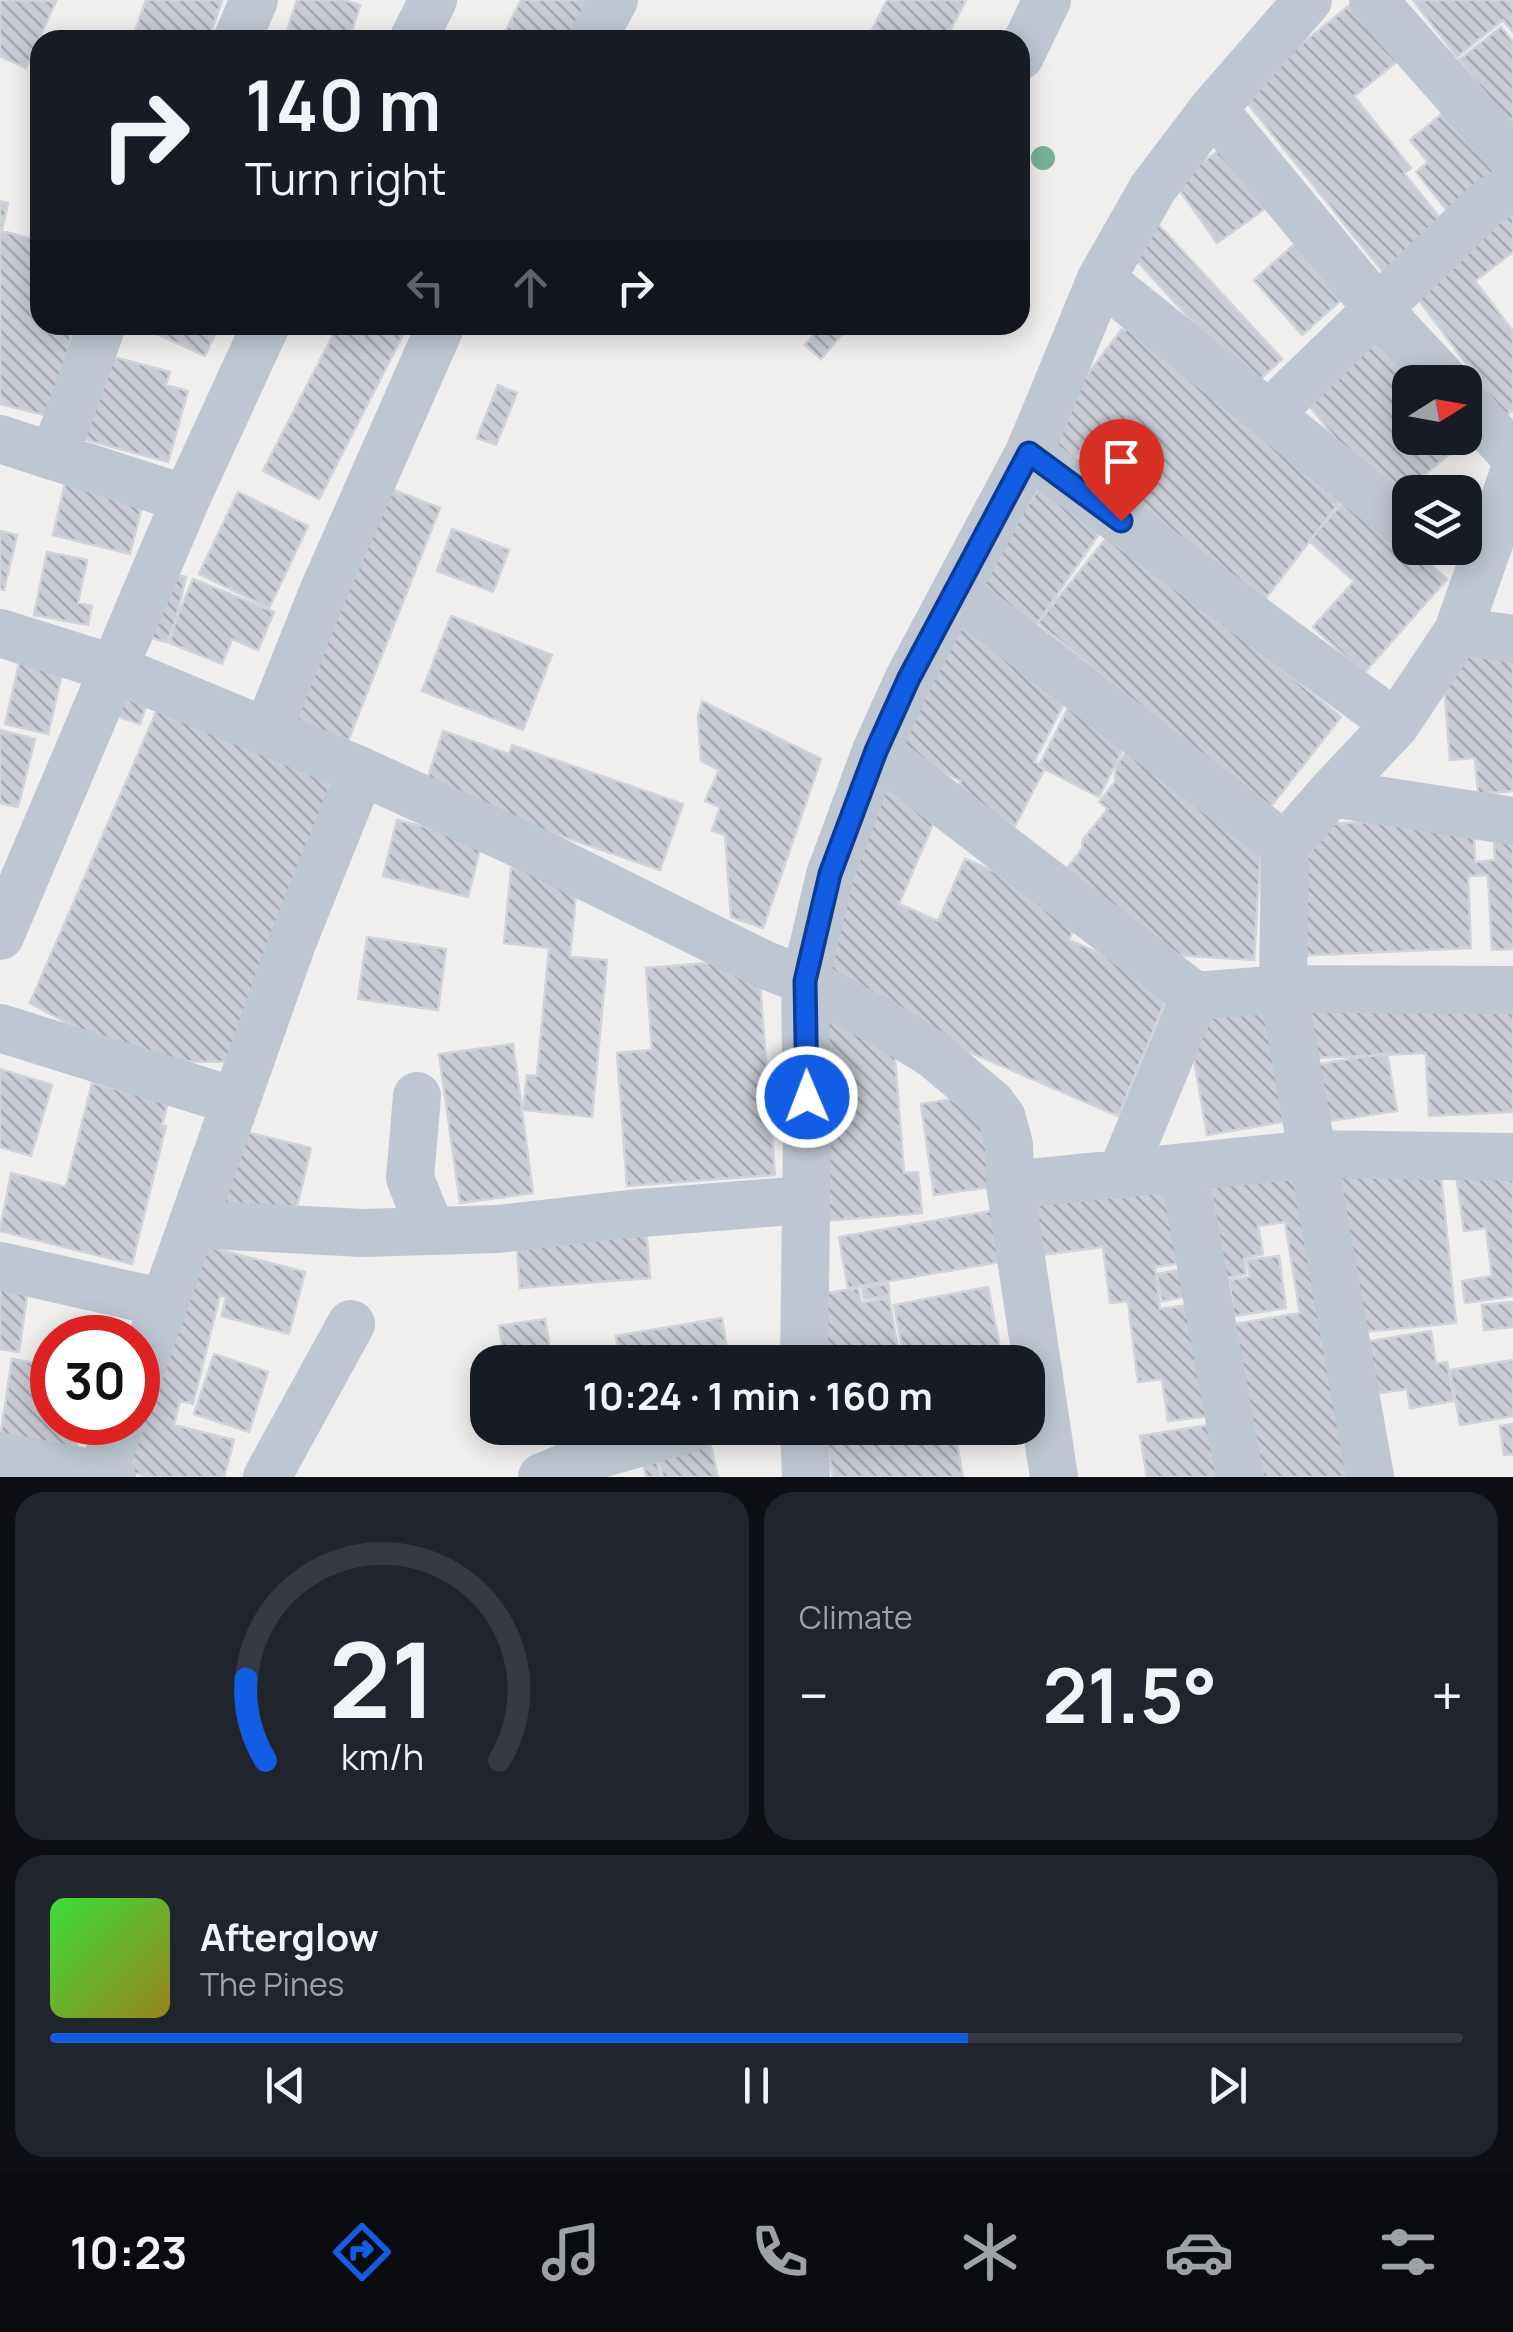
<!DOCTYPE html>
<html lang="en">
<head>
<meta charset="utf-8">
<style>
	body { margin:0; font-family:Manrope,sans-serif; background:#20242c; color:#f1f3f6; height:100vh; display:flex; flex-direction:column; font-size:38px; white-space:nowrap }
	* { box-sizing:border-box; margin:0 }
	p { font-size:32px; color:#9ea1a6 }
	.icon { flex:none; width:55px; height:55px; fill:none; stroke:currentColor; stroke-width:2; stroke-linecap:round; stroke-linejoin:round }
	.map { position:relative; height:1477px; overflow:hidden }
	.sheet { display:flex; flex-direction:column; gap:15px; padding:15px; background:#0d0f14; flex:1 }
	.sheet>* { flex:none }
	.banner { position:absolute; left:30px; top:30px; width:1000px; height:305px; border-radius:30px; box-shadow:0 5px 25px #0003; background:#171b24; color:#f1f3f6; overflow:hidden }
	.needle { width:65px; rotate:79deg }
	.controls { position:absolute; left:1392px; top:365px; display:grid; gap:20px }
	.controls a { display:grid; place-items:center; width:90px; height:90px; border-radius:20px; background:#171b24; box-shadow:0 5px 25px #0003; font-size:50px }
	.speed { position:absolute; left:30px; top:1315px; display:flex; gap:20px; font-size:50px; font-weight:700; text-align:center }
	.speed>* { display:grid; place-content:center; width:130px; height:130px; border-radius:50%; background:#171b24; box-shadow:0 5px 25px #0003; line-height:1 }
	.speed .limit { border:15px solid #d22; background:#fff; color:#111 }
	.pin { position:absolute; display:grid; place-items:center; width:85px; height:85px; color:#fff; margin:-102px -42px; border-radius:50% 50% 50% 0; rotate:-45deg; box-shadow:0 0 10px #0007 }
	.pin .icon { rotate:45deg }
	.me { position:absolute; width:110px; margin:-55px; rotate:359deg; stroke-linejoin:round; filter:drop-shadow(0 0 8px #0008) }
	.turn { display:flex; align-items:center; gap:35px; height:210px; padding:0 50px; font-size:45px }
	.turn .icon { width:130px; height:130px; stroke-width:2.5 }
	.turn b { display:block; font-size:70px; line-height:85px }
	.lanes { display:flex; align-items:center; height:95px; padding:0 50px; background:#0003; justify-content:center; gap:50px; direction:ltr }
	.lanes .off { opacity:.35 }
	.big { font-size:75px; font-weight:700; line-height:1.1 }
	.sheet .widget { flex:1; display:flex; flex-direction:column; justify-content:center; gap:15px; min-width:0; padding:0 35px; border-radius:30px; background:#20242c }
	.sheet .dial { align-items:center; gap:0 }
	.dial svg { height:260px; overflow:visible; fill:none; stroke:#363941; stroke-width:7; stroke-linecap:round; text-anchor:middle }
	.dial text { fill:#f1f3f6; stroke:none }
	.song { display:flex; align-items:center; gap:30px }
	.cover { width:120px; height:120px; border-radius:15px; background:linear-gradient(135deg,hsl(120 70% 55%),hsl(50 70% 35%)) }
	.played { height:10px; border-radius:5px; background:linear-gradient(90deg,#135de5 65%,#363941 65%) }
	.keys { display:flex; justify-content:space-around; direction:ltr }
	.heat { display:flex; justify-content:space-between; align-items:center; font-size:55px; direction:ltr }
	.sheet .tiles { flex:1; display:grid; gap:15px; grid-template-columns:1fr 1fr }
	.widget:last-child { grid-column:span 2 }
	.trip { position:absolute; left:470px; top:1345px; width:575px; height:100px; border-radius:30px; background:#171b24; box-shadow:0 5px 25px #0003; font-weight:700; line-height:100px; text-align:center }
	.tab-bar { display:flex; height:160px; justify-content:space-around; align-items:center; background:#090b0e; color:#9ea1a6 }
	.tab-bar .icon { width:70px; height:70px }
	.tab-bar .active { color:#135de5 }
	.tab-bar b { font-size:45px; color:#f1f3f6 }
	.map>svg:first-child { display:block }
</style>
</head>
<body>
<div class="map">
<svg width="1513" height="1477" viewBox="0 0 1513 1477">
	<defs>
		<pattern id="building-back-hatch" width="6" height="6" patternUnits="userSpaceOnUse" patternTransform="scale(2.5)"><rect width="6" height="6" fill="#c9ccd4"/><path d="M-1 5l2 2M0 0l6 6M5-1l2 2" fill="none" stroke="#a5a8af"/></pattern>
	</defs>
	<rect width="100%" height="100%" fill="#f1eeee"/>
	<path fill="url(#building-back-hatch)" stroke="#d1d3da" stroke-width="2.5" d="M0 0 56 1 26 68 0 56Z
		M146 0H218L222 1 208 40H132Z
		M297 0H343L360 5 349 40H284Z
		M521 0H592L573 40H501Z
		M887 0H966L945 40H867Z
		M1356 0 1408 53 1354 96 1411 168 1404 173 1444 223 1383 272 1240 94Z
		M1413 0H1513V32L1503 20 1457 57Z
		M1501 27 1513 42V128L1459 60Z
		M1455 103 1507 167 1450 214 1416 172 1428 162 1410 140Z
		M1231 142 1273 203 1217 243 1174 182Z
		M1513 197V252L1475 281 1513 331V410L1505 416 1404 280Z
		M0 201 8 203 2 231 40 241V325H74L52 417 0 404Z
		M1157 223 1282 359 1252 387 1127 250Z
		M1308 232 1356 287 1302 335 1254 280Z
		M1377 314 1432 382H1410V438H1446L1456 449 1388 504 1291 383Z
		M1133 323 1349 490 1262 603 1112 487 1126 469 1088 440 1073 460 1041 435 1122 329 1125 331Z
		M148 325H219L205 356 146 329Z
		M338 325H408L319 499 263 471Z
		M822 325H833L842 334 821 359 805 345Z
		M102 354 170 372 166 385 188 391 168 462 80 438Z
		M498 385 517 393 496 445 477 438Z
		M69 466 147 486 130 554 53 535Z
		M1043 482 1105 525 1036 625 975 582Z
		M376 483 440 508 348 741 284 715Z
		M238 492 308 526 269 608 199 574Z
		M1346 499 1412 548 1447 579 1364 673 1313 627 1354 581 1309 541Z
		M452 529 509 550 493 592 437 571Z
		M0 531 17 535 4 590 0 589Z
		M1112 531 1341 717 1268 810 1038 623Z
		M47 552 87 560 78 603 92 606 88 625 34 615Z
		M163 572 186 577 170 643 148 637Z
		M193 579 274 612 258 650 232 639 222 664 167 642Z
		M451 616 552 655 523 730 422 691Z
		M955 618 1076 680 1034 762 1045 768 1015 826 954 795 961 781 890 745Z
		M1513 653V791L1478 794 1475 758 1450 760 1442 659Z
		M20 660 63 670 48 734 5 724Z
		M122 681 151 692 140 724 110 714Z
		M161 701 333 776 241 1062 138 1061 30 1003Z
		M702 701 821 759 763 928 731 917 725 835 712 831 720 807 705 801 719 770 701 761 698 717Z
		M1071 702 1131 733 1099 797 1039 766Z
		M0 730 35 739 18 807 0 803Z
		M443 731 509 754 512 745 683 804 660 870 424 789Z
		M1134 743 1261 846 1254 960 1173 955 1067 868 1082 849 1083 839 1108 809 1099 802 1115 782 1116 765Z
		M872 781 939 810 899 904 938 921 965 859 1082 909 1069 940 1172 985 1118 1116 804 981Z
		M1473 817 1475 862 1495 860 1493 825 1513 824V949L1492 950 1488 875 1468 876 1471 948 1292 956 1286 826Z
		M397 820 482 841 468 897 383 876Z
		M511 868 578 874 570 957 607 960 592 1117 523 1110 527 1075 537 1076 549 948 504 943Z
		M367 937 446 949 438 1010 358 999Z
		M758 959 775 1175 627 1186 617 1053 652 1050 646 968Z
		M1513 982V1112L1429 1116 1426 1053 1293 1059 1290 992Z
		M1276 990 1299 1119 1207 1135 1185 1006Z
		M810 1007 893 1033 904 1173 918 1172 922 1213 825 1221Z
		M513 1044 533 1193 460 1203 439 1054Z
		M1387 1053 1397 1111 1328 1121 1319 1064Z
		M0 1069 52 1085 31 1156 0 1147Z
		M92 1083 168 1102 162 1125 166 1126 132 1264 0 1231 11 1173 66 1187Z
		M984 1094 997 1186 934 1195 921 1104Z
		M221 1126 311 1148 296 1211 198 1223Z
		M1438 1147 1456 1323 1353 1333 1335 1157Z
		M1308 1151 1361 1477H1255L1230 1325 1300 1313 1285 1222 1258 1226 1263 1254 1244 1258 1246 1274 1226 1278 1207 1167Z
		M1513 1153V1296L1465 1303 1462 1281 1492 1276 1486 1228 1464 1231 1455 1168Z
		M1181 1172 1189 1262 1155 1267 1160 1309 1205 1303 1219 1415 1168 1421 1162 1379 1138 1382 1128 1301 1110 1303 1103 1247 1033 1256 1024 1191Z
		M997 1210 1006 1261 848 1288 839 1237Z
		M645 1215 650 1278 520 1288 515 1225Z
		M185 1241 305 1272 289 1334 222 1316 226 1297 220 1295 193 1404 180 1401 174 1425 234 1440 224 1477H149L112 1467 138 1422V1366Z
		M1279 1256 1286 1308 1234 1316 1229 1280 1250 1277 1247 1260Z
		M1195 1267 1200 1294 1162 1301 1157 1274Z
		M0 1278 29 1282 19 1352 0 1349Z
		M888 1284 889 1296 864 1299 862 1288Z
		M988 1287 1003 1362H905L894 1305Z
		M858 1288 861 1303 889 1298 899 1355 856 1362H827L816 1295Z
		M1513 1302V1327L1484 1330 1482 1305Z
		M722 1318 729 1362H620L616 1336Z
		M545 1319 552 1360 568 1357 569 1362H505L499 1326Z
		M1431 1331 1436 1364 1447 1362 1454 1401 1410 1408 1407 1389 1373 1394 1365 1342Z
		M214 1354 268 1372 249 1432 194 1414Z
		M12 1359 52 1366V1422H81L76 1449 0 1438Z
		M1513 1360V1416L1460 1425 1450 1370Z
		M1221 1423 1230 1477H1147L1140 1436Z
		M1513 1424V1454L1504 1455 1500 1426Z
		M516 1428H579L580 1433 519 1444Z
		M859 1428H879L882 1446 955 1433 963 1477H833L825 1433Z
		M707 1429 718 1477H663L655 1441Z
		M654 1446 660 1477H646L640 1449Z"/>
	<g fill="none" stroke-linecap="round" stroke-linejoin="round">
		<path stroke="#bec7d1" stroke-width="48" d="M1373 0 1513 159
			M237 40 254 0
			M413 40 433 0
			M592 40 614 0
			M1020 56 1047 0
			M1213 109 1378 309 1446 382
			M1101 279 1410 528
			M1465 403 1513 455
			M1270 413 1486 204 1513 186
			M0 439 186 499
			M1029 453 1396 724
			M54 456 102 325
			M955 592 1285 846 1331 793 1513 821
			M1458 631 1513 639
			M0 633 115 669 361 771 529 848 763 964 805 981 886 1025 934 1055 991 1103 1002 1118 1009 1145 1010 1185 1312 1154 1513 1157
			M267 732 323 592 441 325
			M876 751 1195 996 1283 989 1513 990
			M1331 793 1396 724 1458 631 1513 475
			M1285 846 1283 989 1370 1477
			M0 936 186 499 266 325
			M0 1028 234 1101
			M417 1096 410 1178 431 1231
			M1183 1167 1240 1477
			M1121 1175 1195 996
			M1010 1185 1054 1477
			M192 1224 362 1233 498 1229 629 1214 804 1200
			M0 1266 164 1303
			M804 1362 807 1135 805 981 830 875 876 751 909 678 1029 453 1101 279 1153 188 1213 109 1308 0
			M138 1377 292 943 361 771
			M804 1428 806 1477
			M0 1456 112 1477
			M101 1477 121 1422
			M267 1477 351 1324
			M542 1477 593 1456 692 1428"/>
	</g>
	<circle fill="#77b199" cx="1043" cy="158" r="12"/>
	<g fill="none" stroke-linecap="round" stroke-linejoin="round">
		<g stroke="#0c3c95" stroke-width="25">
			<path id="route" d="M807 1097 805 981 830 874 876 751 909 678 1029 453 1121 521"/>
		</g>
		<use href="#route" stroke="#135de5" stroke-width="18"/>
	</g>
</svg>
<div class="controls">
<a><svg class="needle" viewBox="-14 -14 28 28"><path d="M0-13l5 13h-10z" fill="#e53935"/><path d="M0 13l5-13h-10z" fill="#9ea1a6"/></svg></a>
<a><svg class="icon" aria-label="layers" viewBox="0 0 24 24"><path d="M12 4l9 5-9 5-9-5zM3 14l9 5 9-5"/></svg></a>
</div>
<div class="speed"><div class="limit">30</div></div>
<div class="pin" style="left:1121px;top:521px;background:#d93025"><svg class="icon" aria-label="arrive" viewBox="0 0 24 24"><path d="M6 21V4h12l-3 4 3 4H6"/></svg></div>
<svg class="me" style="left:807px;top:1097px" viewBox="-20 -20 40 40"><circle r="17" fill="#135de5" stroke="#fff" stroke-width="3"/><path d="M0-11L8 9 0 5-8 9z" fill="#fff"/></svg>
<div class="trip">10:24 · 1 min · 160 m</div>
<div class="banner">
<div class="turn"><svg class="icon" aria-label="right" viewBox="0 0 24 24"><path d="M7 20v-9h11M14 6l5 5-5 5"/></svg><div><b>140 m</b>Turn right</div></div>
<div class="lanes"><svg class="icon off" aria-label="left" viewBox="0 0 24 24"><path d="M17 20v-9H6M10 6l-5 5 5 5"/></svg><svg class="icon off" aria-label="ahead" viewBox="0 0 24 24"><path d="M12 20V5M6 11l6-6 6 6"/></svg><svg class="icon" aria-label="right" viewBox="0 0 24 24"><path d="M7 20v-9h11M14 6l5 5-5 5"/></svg></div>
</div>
</div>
<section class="sheet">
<div class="tiles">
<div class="widget dial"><svg viewBox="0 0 100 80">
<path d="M14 69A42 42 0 1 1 86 69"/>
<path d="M14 69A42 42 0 0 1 8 44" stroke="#135de5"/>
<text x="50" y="56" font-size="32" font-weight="700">21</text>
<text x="50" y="72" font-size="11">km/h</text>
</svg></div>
<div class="widget"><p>Climate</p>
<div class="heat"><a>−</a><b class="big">21.5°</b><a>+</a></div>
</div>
<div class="widget">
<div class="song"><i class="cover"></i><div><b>Afterglow</b><p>The Pines</p></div></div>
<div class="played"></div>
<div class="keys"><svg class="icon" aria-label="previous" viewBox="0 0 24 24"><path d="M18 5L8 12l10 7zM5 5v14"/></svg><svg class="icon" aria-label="pause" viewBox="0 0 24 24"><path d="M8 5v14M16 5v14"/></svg><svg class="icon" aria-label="next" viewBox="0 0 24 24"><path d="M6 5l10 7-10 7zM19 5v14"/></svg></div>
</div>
</div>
</section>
<nav class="tab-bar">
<b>10:23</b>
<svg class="icon active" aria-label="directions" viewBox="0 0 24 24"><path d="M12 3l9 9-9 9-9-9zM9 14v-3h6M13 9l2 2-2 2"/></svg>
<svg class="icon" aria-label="music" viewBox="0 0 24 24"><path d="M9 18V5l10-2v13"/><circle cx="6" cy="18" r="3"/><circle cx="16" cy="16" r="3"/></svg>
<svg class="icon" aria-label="phone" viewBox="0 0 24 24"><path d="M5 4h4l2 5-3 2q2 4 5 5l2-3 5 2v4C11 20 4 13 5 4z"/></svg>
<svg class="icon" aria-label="climate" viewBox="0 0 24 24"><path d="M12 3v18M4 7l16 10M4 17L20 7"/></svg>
<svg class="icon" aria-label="car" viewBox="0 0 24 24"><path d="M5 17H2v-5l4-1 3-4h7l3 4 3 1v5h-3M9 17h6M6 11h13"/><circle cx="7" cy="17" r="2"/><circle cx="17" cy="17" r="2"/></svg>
<svg class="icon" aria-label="filters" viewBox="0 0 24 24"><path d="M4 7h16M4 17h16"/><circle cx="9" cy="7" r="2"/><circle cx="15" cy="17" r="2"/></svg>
</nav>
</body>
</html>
